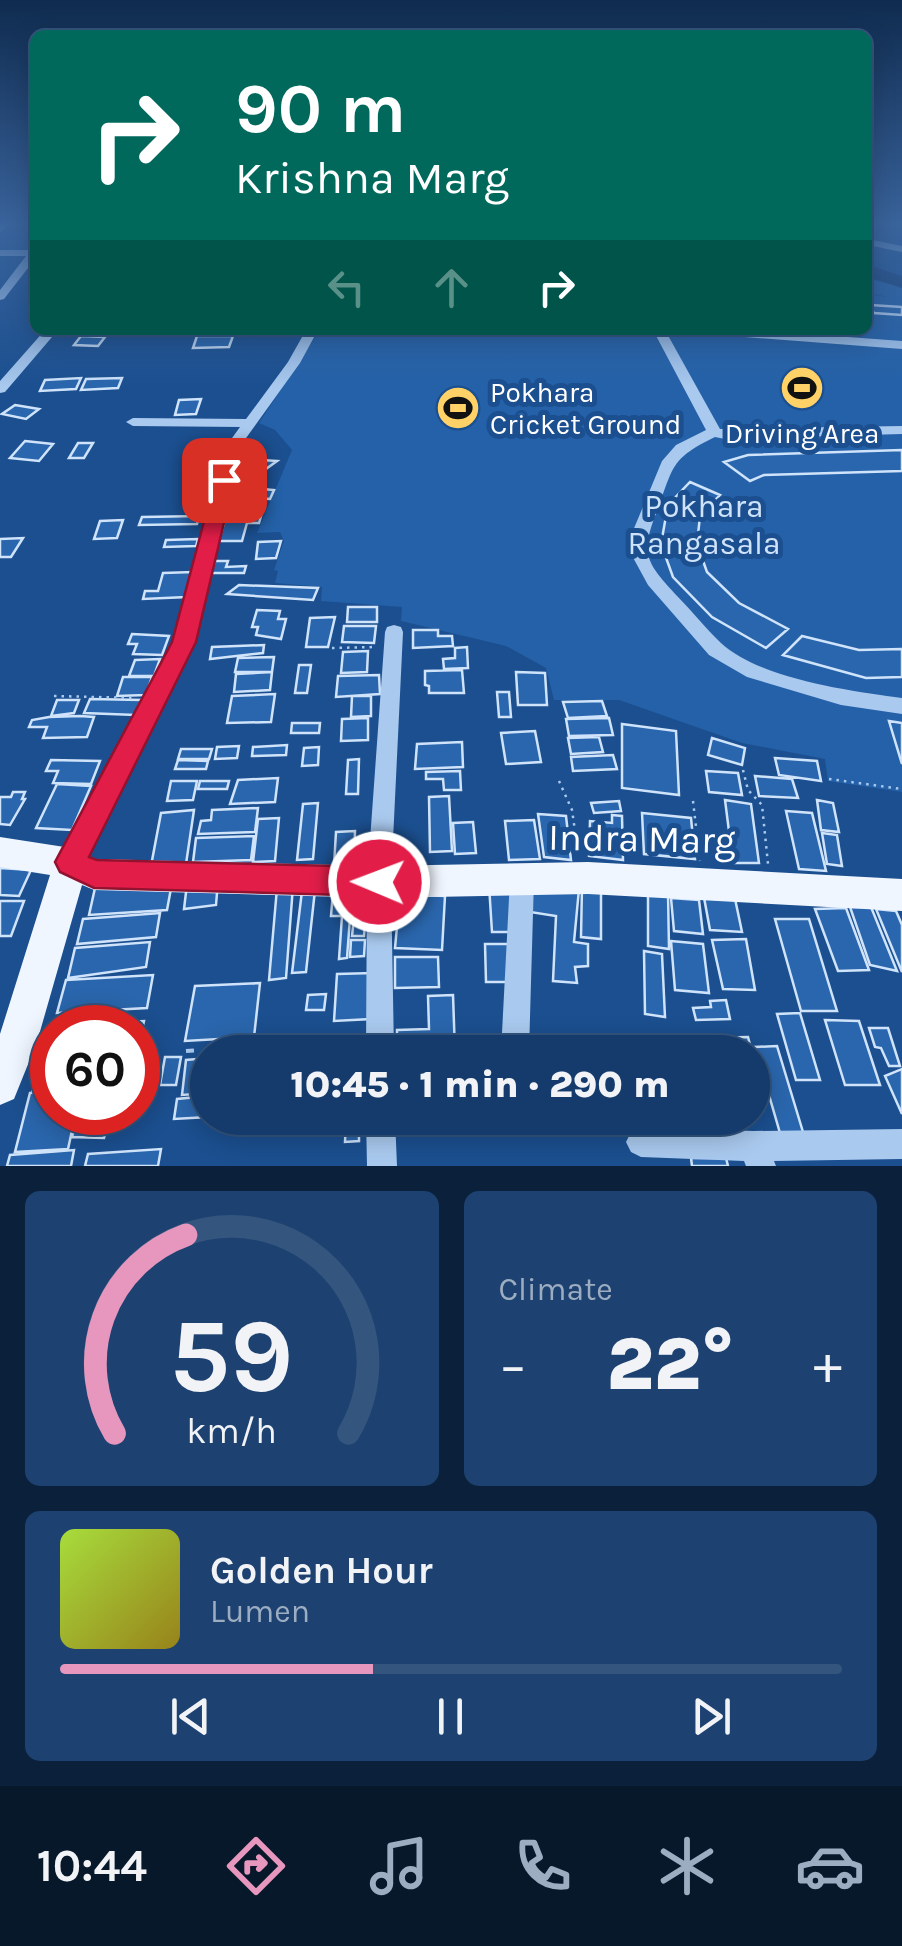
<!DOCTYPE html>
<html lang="en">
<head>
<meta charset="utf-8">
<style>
	body { margin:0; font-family:Karla,sans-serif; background:#1d4271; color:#f1f3f6; height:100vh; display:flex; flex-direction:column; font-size:38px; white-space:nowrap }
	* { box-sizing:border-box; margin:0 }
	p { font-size:32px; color:#9dadc1 }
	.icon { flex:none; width:55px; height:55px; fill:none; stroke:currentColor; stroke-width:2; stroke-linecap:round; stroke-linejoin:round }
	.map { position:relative; height:1166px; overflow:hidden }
	.details { display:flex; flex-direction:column; gap:25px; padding:25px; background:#0b203b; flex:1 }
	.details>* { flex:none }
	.banner { position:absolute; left:30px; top:30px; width:842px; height:305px; border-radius:15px; box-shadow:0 5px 25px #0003,0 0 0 2px #33557e; background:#00695c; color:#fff; overflow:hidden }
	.speed { position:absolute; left:30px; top:1005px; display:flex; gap:20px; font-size:50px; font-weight:700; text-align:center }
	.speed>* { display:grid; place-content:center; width:130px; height:130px; border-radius:50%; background:#143b6b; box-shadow:0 5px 25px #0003,0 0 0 2px #33557e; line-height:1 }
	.speed .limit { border:15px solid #d22; background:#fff; color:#111 }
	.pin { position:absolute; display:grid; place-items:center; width:85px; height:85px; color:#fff; margin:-42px; border-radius:20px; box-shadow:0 5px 15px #0006 }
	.me { position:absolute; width:110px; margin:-55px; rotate:271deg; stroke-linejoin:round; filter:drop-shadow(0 0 8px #0008) }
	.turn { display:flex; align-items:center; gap:35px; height:210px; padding:0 40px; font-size:45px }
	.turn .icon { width:130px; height:130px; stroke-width:2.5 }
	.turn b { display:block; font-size:70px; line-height:85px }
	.lanes { display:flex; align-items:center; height:95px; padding:0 40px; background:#0003; justify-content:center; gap:50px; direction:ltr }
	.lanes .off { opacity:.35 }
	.big { font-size:75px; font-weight:800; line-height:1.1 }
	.details .widget { flex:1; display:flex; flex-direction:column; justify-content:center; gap:15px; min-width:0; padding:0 35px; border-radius:15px; background:#1d4271 }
	.details .dial { align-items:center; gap:0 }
	.dial svg { height:260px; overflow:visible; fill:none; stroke:#33557e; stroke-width:7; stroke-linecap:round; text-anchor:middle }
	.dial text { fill:#f1f3f6; stroke:none }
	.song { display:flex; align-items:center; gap:30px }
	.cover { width:120px; height:120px; border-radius:15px; background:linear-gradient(135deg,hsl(80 70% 55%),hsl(50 70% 35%)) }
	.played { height:10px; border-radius:5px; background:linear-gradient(90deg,#e797bd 40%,#33557e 40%) }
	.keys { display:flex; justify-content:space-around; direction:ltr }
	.heat { display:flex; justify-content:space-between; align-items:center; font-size:55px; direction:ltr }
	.details .tiles { flex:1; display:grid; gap:25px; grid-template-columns:1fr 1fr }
	.widget:last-child { grid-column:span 2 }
	.trip { position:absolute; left:190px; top:1035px; width:580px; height:100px; border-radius:50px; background:#143b6b; box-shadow:0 5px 25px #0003,0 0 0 2px #33557e; font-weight:800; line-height:100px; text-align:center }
	.dock { display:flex; height:160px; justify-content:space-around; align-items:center; background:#08182b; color:#9dadc1 }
	.dock .icon { width:70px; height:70px }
	.dock .on { color:#e797bd }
	.dock b { font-size:45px; color:#f1f3f6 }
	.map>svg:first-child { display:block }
</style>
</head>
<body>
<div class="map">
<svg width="902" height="1166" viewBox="0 0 902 1166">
	<rect width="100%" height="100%" fill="#1b4f8f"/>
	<path fill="#2461a8" d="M868 279 902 287V792L828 781 825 759 742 743 619 700H554L546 668 506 646 401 621 402 607 321 601 322 587 275 583 278 571 274 570 284 541 280 532 257 533 292 450 275 430 259 423 320 330H868V294L887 297 868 292Z"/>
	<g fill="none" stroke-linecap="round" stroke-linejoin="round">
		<path fill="#123a6d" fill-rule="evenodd" d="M868 265 902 276V288L868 277Z"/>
	</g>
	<path fill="#2a66ad" stroke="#cfe3fa" stroke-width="2.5" d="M870 305 902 307V315L874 313Z
		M81 336 105 337 98 346 74 345Z
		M197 336H233L229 347 193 348Z
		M81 378 76 389 40 391 45 380Z
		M122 378 118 388 81 390 86 379Z
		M201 399 196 414 175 415 179 400Z
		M15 405 39 409 26 419 2 414Z
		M25 441 53 444 39 461 10 458Z
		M78 443H93L84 458H69Z
		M902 450V471L764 475 750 481 724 462 748 455Z
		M248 459 277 461 266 469 244 468Z
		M690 482 720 495 700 516 697 544 707 572 739 603 788 629 766 648 712 617 673 577 661 544 668 505Z
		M238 487 274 490 270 499 233 497Z
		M227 513 261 516 259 523H247L242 541H219Z
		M200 516 197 524 139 525 142 517Z
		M123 520 117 538 94 539 100 521Z
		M23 538 11 557H0V539Z
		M198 539 196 546 164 547 166 540Z
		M281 541 276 558 256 559 258 542Z
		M215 561H228L226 567 246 566 244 573H211Z
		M193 572 187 597 143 599 145 591H158L163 573Z
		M239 585 318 588 313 600 227 594Z
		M348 607H377V622H347Z
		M257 610 280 611 278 619H286L281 639 256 635 258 627H252Z
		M335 617 328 647H306L310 618Z
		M344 626H376L374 643 342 642Z
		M413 630H438V636H452L453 646 413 648Z
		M132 634 169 636 162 655 133 654 137 644H128Z
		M802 636 859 650 902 649V677L866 678 783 655Z
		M264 645 263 653 210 659 212 647Z
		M467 647 468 668 444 669 443 659 455 658V648Z
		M368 651 367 672 341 673 343 652Z
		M274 657 272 672H235L238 658Z
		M160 659 154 676H129L135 660Z
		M299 665H311L307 693H295Z
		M462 670 464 693H429V686L425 685V671Z
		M272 672 270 690 234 692 236 674Z
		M516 672 545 673 547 705H518Z
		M379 675 380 694 336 697 338 676Z
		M123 677H152L146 695 117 696Z
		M497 692H509L511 717H499Z
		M275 694 271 722 227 723 232 696Z
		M352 696H371V716L351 717Z
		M90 699 142 700 136 715 84 713Z
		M57 700H79L74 713 51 716Z
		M602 701 607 716 568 718 563 702Z
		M49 717 80 716 94 717 87 737 43 738 47 727H29L32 720Z
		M368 718V740L341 741 342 719Z
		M609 718 613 735 569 736 566 719Z
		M889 721 902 723V764Z
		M292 723H320L319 733H291Z
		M622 724 676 731 679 795 622 788Z
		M535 731 541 762 506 764 501 733Z
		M599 737 603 752 571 754 568 738Z
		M712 738 745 748 742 765 708 755Z
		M462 742 463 767 415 769 417 744Z
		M287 745 286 755 252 756 253 747Z
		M239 746 237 758 215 759 217 747Z
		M319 747 318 765 302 766 304 748Z
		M181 749H212L209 759H178Z
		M613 755 617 769 573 771 571 757Z
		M775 758 817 761 821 781 779 775Z
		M359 759 358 794H346L348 760Z
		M51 760 100 761 91 784 53 783 58 771H46Z
		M178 760 208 761 206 769H175Z
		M460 771 461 790H444L443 779H426V772Z
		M706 771 738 773 742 795 709 792Z
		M755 776 792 779 798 798 759 796Z
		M278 778 275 802 230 804 238 780Z
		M171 781H197L193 800 167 801Z
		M200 781H229L227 789H198Z
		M57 784 91 786 72 830 36 828Z
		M13 792H25L22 799H25L10 825 0 824V797H11Z
		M449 796 452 851 430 852 429 797Z
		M725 800 751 804 759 863H733Z
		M817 800 833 803 839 832 821 830Z
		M619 801 621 811 594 813 591 803Z
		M318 803 313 859 297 860 303 804Z
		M258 808 255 832 198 834 201 821 211 820 212 810Z
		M194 810 186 864 151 866 161 813Z
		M786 811 812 813 826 871 799 869Z
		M642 813 691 818 695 859 644 854Z
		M538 814 566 816 571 860 544 857Z
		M612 815 622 816 623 860 589 856 590 821 612 823Z
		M279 818 275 861 253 862 258 819Z
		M534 820 540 859 509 860 505 821Z
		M473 822 476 853 455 854 453 823Z
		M355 831 354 865 334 866 336 832Z
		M822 833 837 835 842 866 827 864Z
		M254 836 251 860 193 862 196 838Z
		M0 868 31 870 19 896 0 895Z
		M218 881 216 905 184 909 187 884Z
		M172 883 167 910 89 915 95 888Z
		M489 885H513L517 932H492Z
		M527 885 579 889 574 942 588 944V966L575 967 577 983 553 981 556 916 530 912Z
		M293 886 286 978 269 980 277 888Z
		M582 886 601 889V939L581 937Z
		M315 890 306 972 292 973 302 891Z
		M648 890 668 893 669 949 648 946Z
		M352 891 347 958 339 959 342 916H331L333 892Z
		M703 892 734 894 742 932 710 930Z
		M400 894 445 896 442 950 395 948Z
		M671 898 699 900 703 934 674 931Z
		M356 900H367L364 936H352Z
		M0 901H24L11 936H0Z
		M850 907H871L897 971 870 965Z
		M846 908 869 970 838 971 815 909Z
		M876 909 896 911 902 925V972Z
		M160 913 156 937 77 944 83 919Z
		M775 919H809L837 1011H801Z
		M746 939 755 990 723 989 712 940Z
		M351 940H365L364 956 350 957Z
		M671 941 703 944 709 993 675 990Z
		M150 942 146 967 68 978 75 948Z
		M485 944H511L512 982H486Z
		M644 951 662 954 665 1017 645 1014Z
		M395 957H438L439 987 395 988Z
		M373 973 371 1019 334 1021 337 974Z
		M153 975 147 1008 57 1013 66 980Z
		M260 983 254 1037 185 1041 195 986Z
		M326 994 324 1010H306L308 995Z
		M453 995 455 1052H397V1030L429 1029 428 996Z
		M726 1000 730 1019 696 1020 693 1008 711 1007 710 1001Z
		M800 1013 820 1080H796L777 1014Z
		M825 1020 859 1021 880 1085H845Z
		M144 1021 139 1044 138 1028H98L99 1023Z
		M869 1028H888L900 1066H889L881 1048 875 1047Z
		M748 1037 752 1052H708L705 1038Z
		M607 1040 609 1052H546L545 1041Z
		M635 1046H672L673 1052H636Z
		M777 1046 803 1132 780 1133 755 1047Z
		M39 1056H52V1072H34Z
		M165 1057H181L176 1085H160Z
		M208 1058V1093L182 1095 186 1060Z
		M902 1069V1114L885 1076Z
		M52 1073V1090L32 1092 36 1074Z
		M52 1091V1112H76L68 1149 15 1152 30 1093Z
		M208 1096V1117L174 1119 177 1099Z
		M77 1118H109L104 1138 72 1137Z
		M346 1118H359V1141L345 1142Z
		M161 1149 158 1166H85L88 1154Z
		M74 1150 71 1166H7L10 1155Z
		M691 1158H726L728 1166H692Z"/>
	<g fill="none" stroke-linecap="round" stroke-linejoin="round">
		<path stroke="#a9c9ee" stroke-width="2.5" stroke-dasharray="2.5 5" stroke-linecap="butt" d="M332 648 377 647
			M54 696 136 698
			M743 770 748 790 762 805 768 864
			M829 779 902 789
			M559 781 572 810 578 852
			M693 801 700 861"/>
		<path stroke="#a9c9ee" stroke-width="4" stroke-dasharray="8 11" stroke-linecap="butt" d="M186 1051 359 1039"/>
		<path fill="#a9c9ee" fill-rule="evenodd" d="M0 224H10L0 232Z
			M868 239 902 246V252L868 245Z
			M0 250H35V259L4 299 0 300V290L26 256H0Z
			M45 330H58L5 392 0 393V381Z
			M306 330H318L300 363 241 445 193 642 79 871 71 874 63 871 59 863 63 855 175 642 227 445 240 427 133 426 126 422 133 418 246 419 288 362Z
			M653 330H665L720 429 902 426V434L725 439 715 437C670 459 674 466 657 511 639 556 647 563 679 598 693 612 706 629 721 643 760 679 850 691 902 698V714L841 705 747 677 709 655 648 585 630 552V538L662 461 676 445 706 430Z
			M699 330H753L902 341V349L705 334Z
			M394 625 401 627 403 632 391 882 394 1052H366L367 882 385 632 387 627Z
			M522 868 530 871 534 879 529 1052H501L510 879 514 871Z
			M366 1118H395L397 1166H367Z
			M641 1127 753 1131 902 1129V1159L774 1161 776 1166H746L744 1161 641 1157 631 1152 626 1142 631 1132Z"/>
		<path fill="#f0f6ff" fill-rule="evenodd" d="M0 837 71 848 96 859 379 866 588 862 902 879V911L588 894 379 898 94 890 82 885 37 1042 14 1099 0 1105V1034L50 875 0 867Z"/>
	</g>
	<linearGradient id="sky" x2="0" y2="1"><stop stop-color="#0f2b4f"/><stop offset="0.58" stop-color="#39639b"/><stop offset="1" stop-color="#39639b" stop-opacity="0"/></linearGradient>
	<rect width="902" height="387" fill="url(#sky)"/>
	<path fill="#e11d48" stroke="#92132f" stroke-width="2.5" d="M224 474 234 480 196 642 89 857 97 860 379 867 390 871 394 882 390 892 379 896 94 888 60 872 55 862 172 642 215 480Z"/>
	<defs>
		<g id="stadium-disc" transform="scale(2.25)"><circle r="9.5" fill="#ffd166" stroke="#1b4f8f"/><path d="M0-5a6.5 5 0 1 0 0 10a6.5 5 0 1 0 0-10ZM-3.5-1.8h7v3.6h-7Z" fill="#111"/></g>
	</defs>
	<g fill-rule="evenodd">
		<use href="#stadium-disc" x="802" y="388"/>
		<use href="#stadium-disc" x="458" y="408"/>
	</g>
	<g text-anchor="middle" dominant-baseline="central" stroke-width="10" stroke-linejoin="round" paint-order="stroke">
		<g font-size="28" fill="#fff" stroke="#1b4f8f" text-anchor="start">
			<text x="490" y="392">Pokhara<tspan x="490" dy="32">Cricket Ground</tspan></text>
			<text x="802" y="433" text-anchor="middle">Driving Area</text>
		</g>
		<g font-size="32" fill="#cfe3fa" stroke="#1b4f8f">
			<text x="704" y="506">Pokhara<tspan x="704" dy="37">Rangasala</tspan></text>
		</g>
		<g font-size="38" fill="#fff" stroke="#1b4f8f">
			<text transform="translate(642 839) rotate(1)">Indra Marg</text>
		</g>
	</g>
</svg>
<div class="speed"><div class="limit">60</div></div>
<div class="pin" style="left:224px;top:480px;background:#d93025"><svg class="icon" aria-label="arrive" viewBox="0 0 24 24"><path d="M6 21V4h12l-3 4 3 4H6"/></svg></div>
<svg class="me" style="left:379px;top:882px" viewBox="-20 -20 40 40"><circle r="17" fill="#e11d48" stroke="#fff" stroke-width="3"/><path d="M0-11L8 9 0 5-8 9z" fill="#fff"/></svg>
<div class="trip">10:45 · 1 min · 290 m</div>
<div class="banner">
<div class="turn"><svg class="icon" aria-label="right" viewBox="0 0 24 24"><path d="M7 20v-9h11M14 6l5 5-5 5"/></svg><div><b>90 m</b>Krishna Marg</div></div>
<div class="lanes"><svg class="icon off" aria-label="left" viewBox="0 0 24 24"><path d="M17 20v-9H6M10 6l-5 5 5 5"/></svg><svg class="icon off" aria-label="ahead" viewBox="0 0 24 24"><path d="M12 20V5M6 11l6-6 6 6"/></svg><svg class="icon" aria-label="right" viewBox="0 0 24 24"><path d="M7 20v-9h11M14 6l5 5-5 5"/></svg></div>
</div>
</div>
<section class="details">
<div class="tiles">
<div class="widget dial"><svg viewBox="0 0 100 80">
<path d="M14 69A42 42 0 1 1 86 69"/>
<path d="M14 69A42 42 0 0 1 36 8" stroke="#e797bd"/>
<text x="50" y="56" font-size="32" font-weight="700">59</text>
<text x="50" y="72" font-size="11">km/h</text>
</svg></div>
<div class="widget"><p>Climate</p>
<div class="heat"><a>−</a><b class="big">22°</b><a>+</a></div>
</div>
<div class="widget">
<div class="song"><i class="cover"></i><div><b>Golden Hour</b><p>Lumen</p></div></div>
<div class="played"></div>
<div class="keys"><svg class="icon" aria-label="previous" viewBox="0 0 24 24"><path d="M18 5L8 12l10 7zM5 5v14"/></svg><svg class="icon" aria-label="pause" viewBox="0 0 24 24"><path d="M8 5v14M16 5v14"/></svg><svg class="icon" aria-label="next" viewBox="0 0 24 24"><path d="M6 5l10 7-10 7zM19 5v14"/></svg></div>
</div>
</div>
</section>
<nav class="dock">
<b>10:44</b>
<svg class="icon on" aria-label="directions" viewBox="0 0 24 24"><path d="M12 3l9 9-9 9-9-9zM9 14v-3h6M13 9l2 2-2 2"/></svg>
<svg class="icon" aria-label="music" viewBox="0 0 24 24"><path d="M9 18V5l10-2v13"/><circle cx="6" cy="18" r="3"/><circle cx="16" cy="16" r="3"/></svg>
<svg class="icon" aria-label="phone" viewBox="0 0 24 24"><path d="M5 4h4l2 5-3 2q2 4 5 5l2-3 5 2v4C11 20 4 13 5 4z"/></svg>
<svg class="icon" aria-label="climate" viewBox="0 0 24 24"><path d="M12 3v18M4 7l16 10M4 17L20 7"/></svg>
<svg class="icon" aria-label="car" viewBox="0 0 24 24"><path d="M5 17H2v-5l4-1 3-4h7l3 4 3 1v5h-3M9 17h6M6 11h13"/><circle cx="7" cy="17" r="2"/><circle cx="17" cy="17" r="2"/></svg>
</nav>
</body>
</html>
